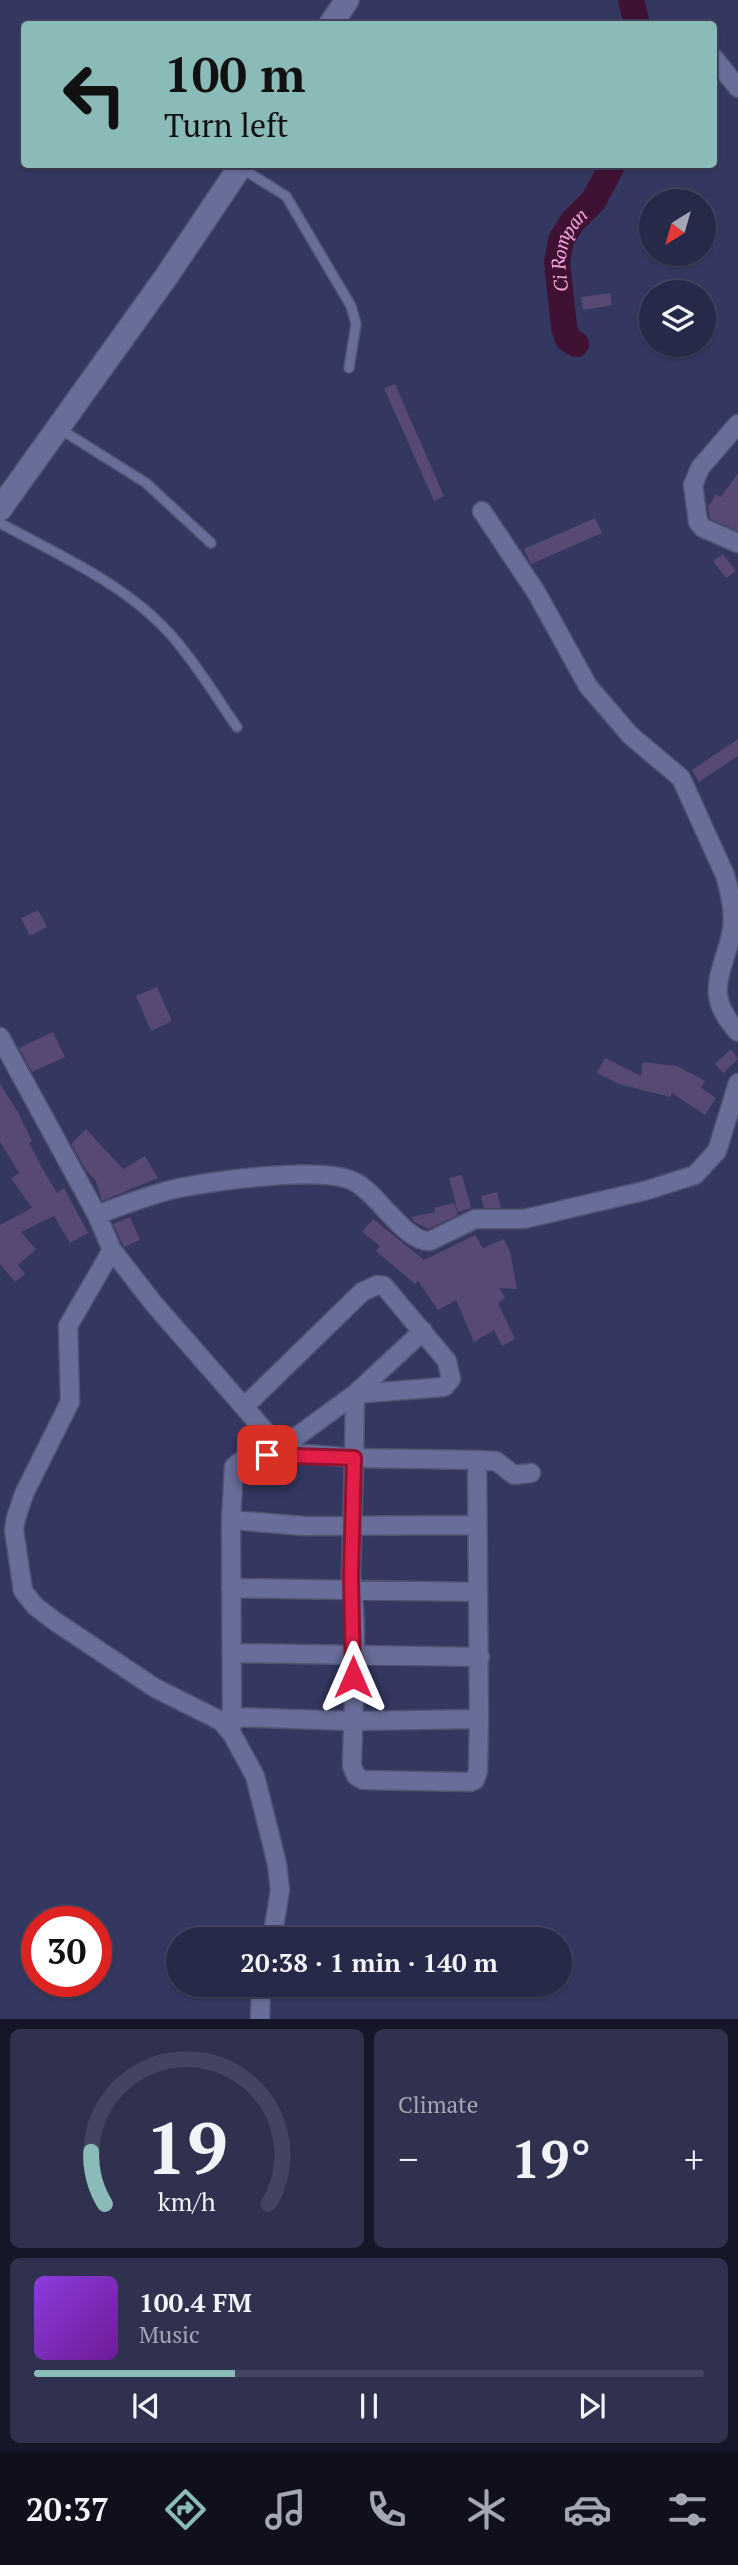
<!DOCTYPE html>
<html lang="en">
<head>
<meta charset="utf-8">
<style>
	body { margin:0; font-family:"PT Serif",serif; background:#2f314f; color:#f1f3f6; height:100vh; display:flex; flex-direction:column; font-size:26px; white-space:nowrap }
	* { box-sizing:border-box; margin:0 }
	p { font-size:23px; color:#a4a6b4 }
	.icon { flex:none; width:38px; height:38px; fill:none; stroke:currentColor; stroke-width:2; stroke-linecap:round; stroke-linejoin:round }
	.map { position:relative; height:2019px; overflow:hidden }
	.panel { display:flex; flex-direction:column; gap:10px; padding:10px; background:#151728; flex:1 }
	.panel>* { flex:none }
	.guide { position:absolute; left:21px; top:21px; width:696px; height:147px; border-radius:7px; box-shadow:0 2px 5px #0004,0 0 0 2px #434560; background:#8bbbb9; color:#111; overflow:hidden }
	.needle { width:46px; rotate:217deg }
	.tools { position:absolute; left:639px; top:189px; display:grid; gap:14px }
	.tools a { display:grid; place-items:center; width:77px; height:77px; border-radius:50%; background:#272948; box-shadow:0 2px 5px #0004,0 0 0 2px #434560; font-size:35px }
	.speed { position:absolute; left:21px; top:1906px; display:flex; gap:14px; font-size:35px; font-weight:700; text-align:center }
	.speed>* { display:grid; place-content:center; width:91px; height:91px; border-radius:50%; background:#272948; box-shadow:0 2px 5px #0004,0 0 0 2px #434560; line-height:1 }
	.speed .limit { border:10px solid #d22; background:#fff; color:#111 }
	.pin { position:absolute; display:grid; place-items:center; width:60px; height:60px; color:#fff; margin:-30px; border-radius:14px; box-shadow:0 4px 10px #0006 }
	.me { position:absolute; width:77px; margin:-38px; rotate:0deg; stroke-linejoin:round; filter:drop-shadow(0 0 5px #0008) }
	.turn { display:flex; align-items:center; gap:24px; height:147px; padding:0 28px; font-size:32px }
	.turn .icon { width:91px; height:91px; stroke-width:2.5 }
	.turn b { display:block; font-size:49px; line-height:60px }
	.big { font-size:52px; font-weight:600; line-height:1.1 }
	.panel .card { flex:1; display:flex; flex-direction:column; justify-content:center; gap:10px; min-width:0; padding:0 24px; border-radius:10px; background:#2f314f }
	.panel .dial { align-items:center; gap:0 }
	.dial svg { height:182px; overflow:visible; fill:none; stroke:#434560; stroke-width:7; stroke-linecap:round; text-anchor:middle }
	.dial text { fill:#f1f3f6; stroke:none }
	.song { display:flex; align-items:center; gap:21px }
	.cover { width:84px; height:84px; border-radius:10px; background:linear-gradient(135deg,hsl(270 70% 55%),hsl(280 70% 35%)) }
	.played { height:7px; border-radius:4px; background:linear-gradient(90deg,#8bbbb9 30%,#434560 30%) }
	.keys { display:flex; justify-content:space-around; direction:ltr }
	.heat { display:flex; justify-content:space-between; align-items:center; font-size:38px; direction:ltr }
	.panel .tiles { flex:1; display:grid; gap:10px; grid-template-columns:1fr 1fr }
	.card:last-child { grid-column:span 2 }
	.trip { position:absolute; left:166px; top:1927px; width:406px; height:70px; border-radius:35px; background:#272948; box-shadow:0 2px 5px #0004,0 0 0 2px #434560; font-weight:600; line-height:70px; text-align:center }
	.menu { display:flex; height:112px; justify-content:space-around; align-items:center; background:#10101d; color:#a4a6b4 }
	.menu .icon { width:49px; height:49px }
	.menu .active { color:#8bbbb9 }
	.menu b { font-size:32px; color:#f1f3f6 }
	.map>svg:first-child { display:block }
</style>
</head>
<body>
<div class="map">
<svg width="738" height="2019" viewBox="0 0 738 2019">
	<rect width="100%" height="100%" fill="#343760"/>
	<g fill="none" stroke-linecap="round" stroke-linejoin="round">
		<g stroke="#3f1234" stroke-width="26">
			<path d="M631 0 637 24"/>
			<path id="s1" d="M576 344 568 339 564 327 557 262 561 240 573 221 594 200 613 164"/>
		</g>
	</g>
	<path fill="#574973" d="M610 293 612 305 583 310 581 297Z
		M395 384 444 496 434 501 384 388Z
		M738 473V531L710 519 708 507 716 494 721 497Z
		M595 518 602 533 531 564 524 549Z
		M723 554 736 571 726 578 713 561Z
		M738 739V756L699 782 692 770Z
		M38 910 47 927 30 936 21 918Z
		M157 987 172 1021 151 1031 136 996Z
		M53 1032 65 1057 32 1072 19 1048Z
		M731 1049 738 1059 723 1073 715 1064Z
		M605 1058 641 1076 643 1062 677 1066 705 1081 701 1088 716 1098 705 1115 672 1093 670 1097 619 1084 597 1073Z
		M0 1084 18 1112 32 1141 29 1143 45 1173 57 1193 64 1188 88 1233 70 1243 54 1216 21 1232 36 1249 18 1265 25 1274 15 1282 0 1264V1225L32 1208 11 1178 19 1173 0 1142Z
		M86 1129 123 1169 145 1156 158 1178 102 1201 96 1181 86 1170 71 1144Z
		M462 1175 471 1208 458 1212 449 1178Z
		M497 1192 501 1208H484L481 1196Z
		M454 1203 458 1215 428 1229 413 1221 412 1217 435 1212 434 1208Z
		M130 1217 140 1240 124 1247 113 1224Z
		M373 1219 424 1260 475 1235 483 1248 504 1239 510 1252 517 1289 499 1288 505 1298 498 1303 515 1339 502 1346 494 1330 474 1342 456 1300 438 1310 418 1281 415 1284 376 1251 380 1246 362 1232Z"/>
	<g fill="none" stroke-linecap="round" stroke-linejoin="round">
		<g stroke="#505373" stroke-width="12">
			<path id="service" d="M241 168 286 196 351 306 356 324 349 368
				M60 429 146 483 211 543
				M0 523C58 555 126 584 171 635 196 663 216 697 237 727"/>
		</g>
		<g stroke="#505373" stroke-width="21">
			<path id="minor" d="M714 58 738 88
				M738 424 700 468 693 485 698 522 703 528 738 543
				M482 511 536 592 588 686 630 735 681 778 725 875C730 892 735 913 732 930 723 975 702 993 738 1032
				M0 1037 97 1215 112 1250 68 1326 70 1402 24 1494 16 1518 14 1530 23 1591 35 1606 56 1622 155 1688 221 1721 232 1734 255 1776 277 1864 280 1890 272 1939
				M97 1215C123 1205 151 1194 179 1188 215 1181 324 1165 355 1182 377 1193 406 1243 430 1241L475 1219H524L644 1191 695 1175 717 1151 738 1083
				M112 1250 154 1304 285 1454
				M245 1406 362 1292 377 1285 384 1286 447 1361 451 1379 444 1387 355 1394
				M281 1448 355 1394 423 1331
				M477 1460 496 1461 514 1475 531 1473
				M231 1520 304 1526 477 1525
				M231 1588 477 1592
				M232 1653 480 1657
				M232 1717 353 1721 479 1719 477 1460 354 1458 351 1576C359 1638 353 1703 352 1766L356 1776 363 1780 470 1782 475 1780 478 1771 479 1719
				M232 1726 231 1520 234 1467C250 1445 328 1456 354 1458L355 1394
				M260 2019 261 1984"/>
		</g>
		<g stroke="#505373" stroke-width="26">
			<path id="tertiary" d="M331 24 347 0
				M0 509 166 277 242 164"/>
		</g>
		<use href="#service" stroke="#686d99" stroke-width="9"/>
		<use href="#minor" stroke="#686d99" stroke-width="18"/>
		<use href="#tertiary" stroke="#686d99" stroke-width="23"/>
	</g>
	<g fill="none" stroke-linecap="round" stroke-linejoin="round">
		<g stroke="#92132f" stroke-width="18">
			<path id="route" d="M267 1455 354 1458 351 1576 353 1677"/>
		</g>
		<use href="#route" stroke="#e11d48" stroke-width="12"/>
	</g>
	<g text-anchor="middle" dominant-baseline="central" stroke-width="7" stroke-linejoin="round" paint-order="stroke">
		<g font-size="19" font-style="italic" fill="#f5a7dd" stroke="#1f2134">
			<text stroke="none"><textPath href="#s1" startOffset="102">Ci Rompan</textPath></text>
		</g>
	</g>
</svg>
<div class="tools">
<a><svg class="needle" viewBox="-14 -14 28 28"><path d="M0-13l5 13h-10z" fill="#e53935"/><path d="M0 13l5-13h-10z" fill="#a4a6b4"/></svg></a>
<a><svg class="icon" aria-label="layers" viewBox="0 0 24 24"><path d="M12 4l9 5-9 5-9-5zM3 14l9 5 9-5"/></svg></a>
</div>
<div class="speed"><div class="limit">30</div></div>
<div class="pin" style="left:267px;top:1455px;background:#d93025"><svg class="icon" aria-label="arrive" viewBox="0 0 24 24"><path d="M6 21V4h12l-3 4 3 4H6"/></svg></div>
<svg class="me" style="left:353px;top:1677px" viewBox="-20 -20 40 40"><path d="M0-17L14 15 0 8-14 15z" fill="#e11d48" stroke="#fff" stroke-width="4"/></svg>
<div class="trip">20:38 · 1 min · 140 m</div>
<div class="guide">
<div class="turn"><svg class="icon" aria-label="left" viewBox="0 0 24 24"><path d="M17 20v-9H6M10 6l-5 5 5 5"/></svg><div><b>100 m</b>Turn left</div></div>
</div>
</div>
<section class="panel">
<div class="tiles">
<div class="card dial"><svg viewBox="0 0 100 80">
<path d="M14 69A42 42 0 1 1 86 69"/>
<path d="M14 69A42 42 0 0 1 8 46" stroke="#8bbbb9"/>
<text x="50" y="56" font-size="32" font-weight="700">19</text>
<text x="50" y="72" font-size="11">km/h</text>
</svg></div>
<div class="card"><p>Climate</p>
<div class="heat"><a>−</a><b class="big">19°</b><a>+</a></div>
</div>
<div class="card">
<div class="song"><i class="cover"></i><div><b>100.4 FM</b><p>Music</p></div></div>
<div class="played"></div>
<div class="keys"><svg class="icon" aria-label="previous" viewBox="0 0 24 24"><path d="M18 5L8 12l10 7zM5 5v14"/></svg><svg class="icon" aria-label="pause" viewBox="0 0 24 24"><path d="M8 5v14M16 5v14"/></svg><svg class="icon" aria-label="next" viewBox="0 0 24 24"><path d="M6 5l10 7-10 7zM19 5v14"/></svg></div>
</div>
</div>
</section>
<nav class="menu">
<b>20:37</b>
<svg class="icon active" aria-label="directions" viewBox="0 0 24 24"><path d="M12 3l9 9-9 9-9-9zM9 14v-3h6M13 9l2 2-2 2"/></svg>
<svg class="icon" aria-label="music" viewBox="0 0 24 24"><path d="M9 18V5l10-2v13"/><circle cx="6" cy="18" r="3"/><circle cx="16" cy="16" r="3"/></svg>
<svg class="icon" aria-label="phone" viewBox="0 0 24 24"><path d="M5 4h4l2 5-3 2q2 4 5 5l2-3 5 2v4C11 20 4 13 5 4z"/></svg>
<svg class="icon" aria-label="climate" viewBox="0 0 24 24"><path d="M12 3v18M4 7l16 10M4 17L20 7"/></svg>
<svg class="icon" aria-label="car" viewBox="0 0 24 24"><path d="M5 17H2v-5l4-1 3-4h7l3 4 3 1v5h-3M9 17h6M6 11h13"/><circle cx="7" cy="17" r="2"/><circle cx="17" cy="17" r="2"/></svg>
<svg class="icon" aria-label="filters" viewBox="0 0 24 24"><path d="M4 7h16M4 17h16"/><circle cx="9" cy="7" r="2"/><circle cx="15" cy="17" r="2"/></svg>
</nav>
</body>
</html>
